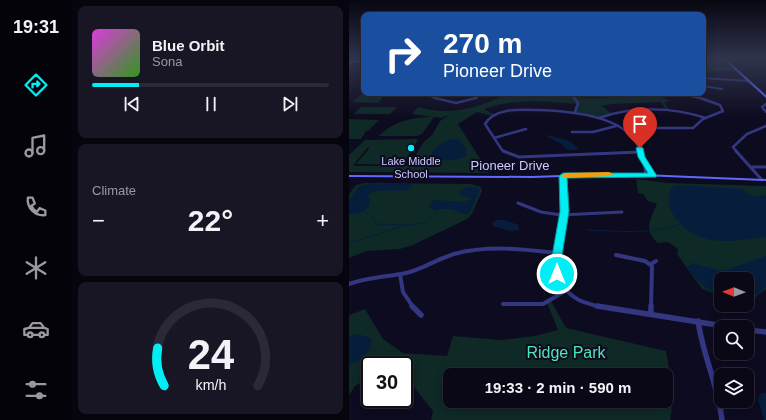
<!DOCTYPE html>
<html lang="en">
<head>
<meta charset="utf-8">
<style>
	body { margin:0; font-family:Arial,sans-serif; background:#181624; color:#f1f3f6; height:100vh; display:flex; flex-direction:column; font-size:15px; white-space:nowrap }
	* { box-sizing:border-box; margin:0 }
	p { font-size:13px; color:#999aa1 }
	.icon { flex:none; width:22px; height:22px; fill:none; stroke:currentColor; stroke-width:2; stroke-linecap:round; stroke-linejoin:round }
	.map { position:relative; flex:1; overflow:hidden }
	.sheet { display:flex; flex-direction:column; gap:6px; padding:6px; background:#06040d; width:277px }
	.sheet>* { flex:none }
	.guide { position:absolute; left:12px; top:12px; width:345px; height:84px; border-radius:8px; box-shadow:0 2px 10px #0003,0 0 0 1px #2a2936; background:#1a4fa0; color:#fff; overflow:hidden }
	.needle { width:26px; rotate:271deg }
	.buttons { position:absolute; left:365px; top:272px; display:grid; gap:8px }
	.buttons a { display:grid; place-items:center; width:40px; height:40px; border-radius:8px; background:#0a0817; box-shadow:0 2px 10px #0003,0 0 0 1px #2a2936; font-size:20px }
	.speed { position:absolute; left:12px; top:356px; display:flex; gap:8px; font-size:20px; font-weight:700; text-align:center }
	.speed>* { display:grid; place-content:center; width:52px; height:52px; border-radius:50%; background:#0a0817; box-shadow:0 2px 10px #0003,0 0 0 1px #2a2936; line-height:1 }
	.speed .limit { border:2px solid #111; border-radius:6px; background:#fff; color:#111 }
	.pin { position:absolute; display:grid; place-items:center; width:34px; height:34px; color:#fff; margin:-41px -17px; border-radius:50% 50% 50% 0; rotate:-45deg; box-shadow:0 0 4px #0007 }
	.pin .icon { rotate:45deg }
	.me { position:absolute; width:44px; margin:-22px; rotate:0deg; stroke-linejoin:round; filter:drop-shadow(0 0 3px #0008) }
	.turn { display:flex; align-items:center; gap:14px; height:84px; padding:0 16px; font-size:18px }
	.turn .icon { width:52px; height:52px; stroke-width:2.5 }
	.turn b { display:block; font-size:28px; line-height:34px }
	.big { font-size:30px; font-weight:800; line-height:1.1 }
	.sheet .tile { flex:1; display:flex; flex-direction:column; justify-content:center; gap:6px; min-width:0; padding:0 14px; border-radius:8px; background:#181624 }
	.sheet .dial { align-items:center; gap:0 }
	.dial svg { height:104px; overflow:visible; fill:none; stroke:#2a2936; stroke-width:7; stroke-linecap:round; text-anchor:middle }
	.dial text { fill:#f1f3f6; stroke:none }
	.song { display:flex; align-items:center; gap:12px }
	.cover { width:48px; height:48px; border-radius:6px; background:linear-gradient(135deg,hsl(300 70% 55%),hsl(110 70% 35%)) }
	.played { height:4px; border-radius:2px; background:linear-gradient(90deg,#00eef4 20%,#2a2936 20%) }
	.keys { display:flex; justify-content:space-around; direction:ltr }
	.heat { display:flex; justify-content:space-between; align-items:center; font-size:22px; direction:ltr }
	.trip { position:absolute; left:94px; top:368px; width:230px; height:40px; border-radius:8px; background:#0a0817; box-shadow:0 2px 10px #0003,0 0 0 1px #2a2936; font-weight:800; line-height:40px; text-align:center }
	main { display:flex; flex:1; min-height:0 }
	.tab-bar { display:flex; flex-direction:column; width:72px; justify-content:space-around; align-items:center; background:#040309; color:#999aa1 }
	.tab-bar .icon { width:28px; height:28px }
	.tab-bar .on { color:#00eef4 }
	.tab-bar b { font-size:18px; color:#f1f3f6 }
	.map>svg:first-child { display:block }
</style>
</head>
<body>
<main>
<nav class="tab-bar">
<b>19:31</b>
<svg class="icon on" aria-label="directions" viewBox="0 0 24 24"><path d="M12 3l9 9-9 9-9-9zM9 14v-3h6M13 9l2 2-2 2"/></svg>
<svg class="icon" aria-label="music" viewBox="0 0 24 24"><path d="M9 18V5l10-2v13"/><circle cx="6" cy="18" r="3"/><circle cx="16" cy="16" r="3"/></svg>
<svg class="icon" aria-label="phone" viewBox="0 0 24 24"><path d="M5 4h4l2 5-3 2q2 4 5 5l2-3 5 2v4C11 20 4 13 5 4z"/></svg>
<svg class="icon" aria-label="climate" viewBox="0 0 24 24"><path d="M12 3v18M4 7l16 10M4 17L20 7"/></svg>
<svg class="icon" aria-label="car" viewBox="0 0 24 24"><path d="M5 17H2v-5l4-1 3-4h7l3 4 3 1v5h-3M9 17h6M6 11h13"/><circle cx="7" cy="17" r="2"/><circle cx="17" cy="17" r="2"/></svg>
<svg class="icon" aria-label="filters" viewBox="0 0 24 24"><path d="M4 7h16M4 17h16"/><circle cx="9" cy="7" r="2"/><circle cx="15" cy="17" r="2"/></svg>
</nav>
<section class="sheet">
<div class="tile">
<div class="song"><i class="cover"></i><div><b>Blue Orbit</b><p>Sona</p></div></div>
<div class="played"></div>
<div class="keys"><svg class="icon" aria-label="previous" viewBox="0 0 24 24"><path d="M18 5L8 12l10 7zM5 5v14"/></svg><svg class="icon" aria-label="pause" viewBox="0 0 24 24"><path d="M8 5v14M16 5v14"/></svg><svg class="icon" aria-label="next" viewBox="0 0 24 24"><path d="M6 5l10 7-10 7zM19 5v14"/></svg></div>
</div>
<div class="tile"><p>Climate</p>
<div class="heat"><a>−</a><b class="big">22°</b><a>+</a></div>
</div>
<div class="tile dial"><svg viewBox="0 0 100 80">
<path d="M14 69A42 42 0 1 1 86 69"/>
<path d="M14 69A42 42 0 0 1 9 40" stroke="#00eef4"/>
<text x="50" y="56" font-size="32" font-weight="700">24</text>
<text x="50" y="72" font-size="11">km/h</text>
</svg></div>
</section>
<div class="map">
<svg width="417" height="420" viewBox="0 0 417 420">
	<rect width="100%" height="100%" fill="#0d0b1f"/>
	<path fill="#0e2926" fill-rule="evenodd" d="M354 58H372L385 71H354Z
		M15 92 32 94 33 99 29 103 3 102Z
		M147 93H220C233 103 270 96 287 93 297 92 308 93 318 93L312 97 321 101 315 102 320 110H317L312 102 261 104 253 106 262 113 250 118 226 112 229 104C198 101 164 98 135 109L146 115 143 116 128 112 109 124 140 173 0 172V155L16 140 67 139 69 140 53 165 7 164 19 150 20 146 6 163 5 166H56L61 164 75 142 83 135 91 121 100 115 92 118 85 117 73 134 68 136H30C44 121 64 117 84 117L63 114 69 107C98 116 126 109 153 96Z
		M12 107H48L41 114H5Z
		M0 119 30 120 19 131H17L12 139H0Z
		M287 179 319 183 417 186V289L407 297 399 300 398 279H372V296L353 289 328 254 329 249 319 242 309 243C294 230 301 220 308 204 300 200 298 203 295 194L289 193Z
		M15 183 122 184 132 187 133 191 123 214 118 219 64 245 51 249 18 251 0 258V194L7 185Z
		M202 301 217 328 317 351C321 374 326 397 321 420H82L84 411 55 375V365H21V377L6 386 0 395V315L16 309 34 339 54 353 98 356 104 336 152 340 185 336 209 330 198 303ZM101 375H317V401H101Z"/>
	<path fill="#061e3c" d="M199 135C210 139 225 139 229 150H219L211 143 197 136Z
		M104 139 110 140 118 150 117 156C108 161 90 162 82 156 83 148 96 140 104 139Z
		M60 184H63V187L58 190 24 191 19 195 21 204C16 212 10 214 0 214V200L10 186 20 184Z
		M326 185 393 189 404 197 417 195V237C389 240 357 248 335 227 329 221 323 215 321 207 319 199 319 190 326 185Z
		M119 187 130 188V192L120 214C112 215 106 209 98 209 91 208 85 213 80 207L83 201 86 200 114 202 123 199V198L111 195 110 193 112 190Z
		M147 220C154 219 162 222 169 225L170 230 161 231 144 226 143 223Z
		M417 256V287L409 294 398 298V279H372V294C358 291 345 280 339 267L343 263 369 270H377Z
		M8 334 22 338C24 352 12 361 0 365V336Z
		M412 393H417V420H415L409 399Z"/>
	<g fill="none" stroke-linecap="round" stroke-linejoin="round">
		<path stroke="#061e3c" stroke-width="1" d="M14 212 25 218 26 224 58 225
			M238 230C269 231 301 235 331 224
			M0 243 59 225 75 223 85 216 87 211"/>
		<path stroke="#333681" stroke-width="2" d="M354 78 399 81
			M354 86 373 89
			M75 93 88 99
			M220 93 226 99
			M324 93 356 99
			M124 99 135 93"/>
		<path stroke="#333681" stroke-width="2.5" d="M86 98 107 103 127 98
			M225 98 229 103 226 112
			M417 104 413 107 417 112
			M250 118C284 106 323 107 357 118
			M223 132H244L267 126
			M278 133 300 128H344L354 119 374 111 371 105 351 98
			M145 138 177 129
			M157 152 153 150 136 124C146 107 172 110 190 110 219 111 282 115 291 152
			M388 152 384 147 398 134 417 126"/>
		<path stroke="#333681" stroke-width="3" d="M154 151 170 157 291 152
			M387 151 413 180
			M291 152 304 176
			M295 161 297 175
			M402 167H417
			M214 176V219
			M169 203 192 212 212 215 273 212"/>
		<path stroke="#333681" stroke-width="4" d="M215 218C210 248 197 282 230 300 236 303 244 305 251 307
			M267 255 296 261 303 266 302 307
			M302 264 307 261
			M51 274 54 292 64 307
			M0 284C19 277 38 277 57 273 74 269 88 259 105 254 138 245 175 249 208 253
			M154 304H194L218 290"/>
		<path stroke="#333681" stroke-width="5.5" d="M63 306 72 315
			M248 306 381 327
			M302 313V306
			M349 321C354 355 369 386 373 420
			M398 330 417 332"/>
		<path fill="#6068ff" fill-rule="evenodd" d="M376 58 417 95V98L373 58Z
			M15 59V61L0 64V62Z
			M269 173 417 179V181L269 175 183 178 0 177V175L183 176Z"/>
	</g>
	<linearGradient id="sky" x2="0" y2="1"><stop stop-color="#070611"/><stop offset="0.5" stop-color="#2f344d"/><stop offset="1" stop-color="#2f344d" stop-opacity="0"/></linearGradient>
	<rect width="417" height="117" fill="url(#sky)"/>
	<path fill="#00eef4" stroke="#009b9f" d="M291 146 294 148 296 157 308 176 307 177 218 178 220 211 212 262 214 274 212 277H204L202 262 211 211 210 176 214 173H299L289 157 287 148Z"/>
	<path fill="#f59e0b" d="M260 172 264 174 263 176 216 178 212 176 216 173Z"/>
	<circle fill="#00eef4" stroke="#0d0b1f" stroke-width="1.5" cx="62" cy="148" r="4"/>
	<g text-anchor="middle" dominant-baseline="central" stroke-width="4" stroke-linejoin="round" paint-order="stroke">
		<g font-size="11" fill="#cbc9ff" stroke="#0d0b1f">
			<text x="62" y="161">Lake Middle<tspan x="62" dy="13">School</tspan></text>
		</g>
		<g font-size="13" fill="#cbc9ff" stroke="#0d0b1f">
			<text x="161" y="165">Pioneer Drive</text>
		</g>
		<g font-size="16" fill="#4fe5b4" stroke="#0d0b1f">
			<text x="217" y="352">Ridge Park</text>
		</g>
	</g>
</svg>
<div class="buttons">
<a><svg class="needle" viewBox="-14 -14 28 28"><path d="M0-13l5 13h-10z" fill="#e53935"/><path d="M0 13l5-13h-10z" fill="#999aa1"/></svg></a>
<a><svg class="icon" aria-label="search" viewBox="0 0 24 24"><circle cx="10" cy="10" r="6"/><path d="M15 15l6 6"/></svg></a>
<a><svg class="icon" aria-label="layers" viewBox="0 0 24 24"><path d="M12 4l9 5-9 5-9-5zM3 14l9 5 9-5"/></svg></a>
</div>
<div class="speed"><div class="limit">30</div></div>
<div class="pin" style="left:291px;top:148px;background:#d93025"><svg class="icon" aria-label="arrive" viewBox="0 0 24 24"><path d="M6 21V4h12l-3 4 3 4H6"/></svg></div>
<svg class="me" style="left:208px;top:274px" viewBox="-20 -20 40 40"><circle r="17" fill="#00eef4" stroke="#fff" stroke-width="3"/><path d="M0-11L8 9 0 5-8 9z" fill="#fff"/></svg>
<div class="trip">19:33 · 2 min · 590 m</div>
<div class="guide">
<div class="turn"><svg class="icon" aria-label="right" viewBox="0 0 24 24"><path d="M7 20v-9h11M14 6l5 5-5 5"/></svg><div><b>270 m</b>Pioneer Drive</div></div>
</div>
</div>
</main>
</body>
</html>
